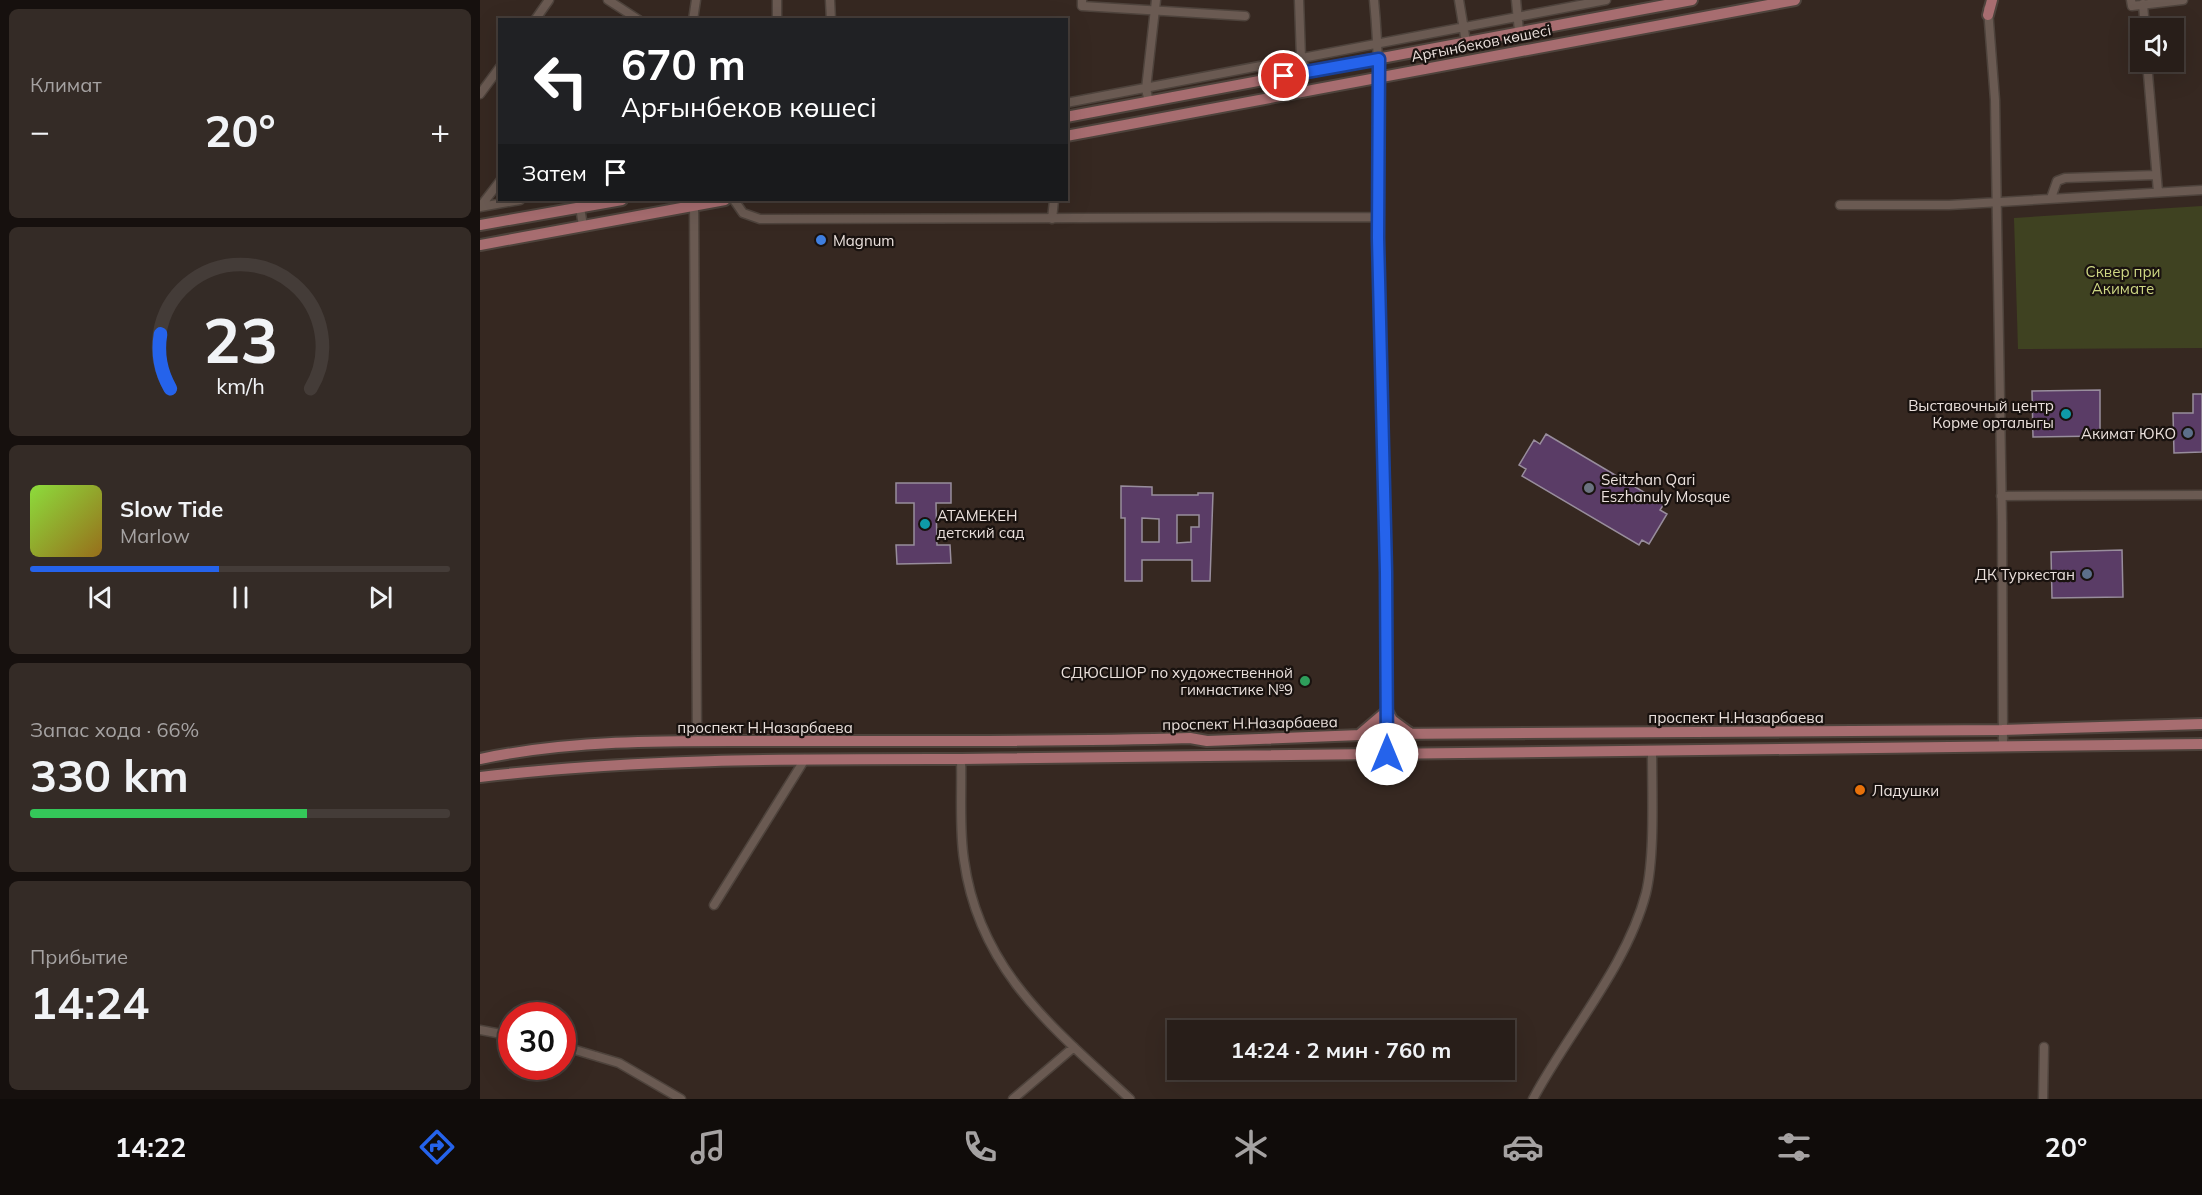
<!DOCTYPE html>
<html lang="ru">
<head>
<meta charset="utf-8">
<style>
	body { margin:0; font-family:Mulish,sans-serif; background:#342b26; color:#f1f3f6; height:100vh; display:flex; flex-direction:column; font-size:22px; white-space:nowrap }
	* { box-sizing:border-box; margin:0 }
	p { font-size:20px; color:#a5a2a2 }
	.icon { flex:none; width:33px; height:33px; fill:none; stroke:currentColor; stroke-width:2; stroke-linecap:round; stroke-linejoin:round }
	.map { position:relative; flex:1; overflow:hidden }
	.sheet { display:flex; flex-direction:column; gap:9px; padding:9px; background:#16100e; width:480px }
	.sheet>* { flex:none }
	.hud { position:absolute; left:18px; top:18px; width:570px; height:183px; border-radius:0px; box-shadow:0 6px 24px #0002,0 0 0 2px #443c38; background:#202124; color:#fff; overflow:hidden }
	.tools { position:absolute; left:1650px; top:18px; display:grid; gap:12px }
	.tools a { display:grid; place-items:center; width:54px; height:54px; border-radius:0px; background:#281e19; box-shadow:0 6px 24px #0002,0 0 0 2px #443c38; font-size:30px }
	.speed { position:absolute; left:18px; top:1002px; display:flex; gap:12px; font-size:30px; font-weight:700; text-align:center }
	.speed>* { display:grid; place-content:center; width:78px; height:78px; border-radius:50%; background:#281e19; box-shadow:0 6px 24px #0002,0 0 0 2px #443c38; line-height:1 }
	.speed .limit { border:9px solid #d22; background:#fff; color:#111 }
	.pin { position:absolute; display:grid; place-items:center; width:51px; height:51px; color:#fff; margin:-26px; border:3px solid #fff; border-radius:50%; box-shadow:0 2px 6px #0007 }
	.me { position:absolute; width:66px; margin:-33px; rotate:0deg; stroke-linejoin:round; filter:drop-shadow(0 0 4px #0008) }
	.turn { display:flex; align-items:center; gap:21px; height:126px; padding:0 24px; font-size:27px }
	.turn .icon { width:78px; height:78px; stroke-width:2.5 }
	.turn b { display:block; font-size:42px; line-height:51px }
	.then { display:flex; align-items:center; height:57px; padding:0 24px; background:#0003; gap:12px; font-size:22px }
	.big { font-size:45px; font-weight:700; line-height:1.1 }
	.sheet .widget { flex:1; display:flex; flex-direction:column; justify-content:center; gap:9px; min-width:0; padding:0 21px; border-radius:9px; background:#342b26 }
	.sheet .dial { align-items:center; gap:0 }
	.dial svg { height:156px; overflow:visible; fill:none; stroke:#443c38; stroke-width:7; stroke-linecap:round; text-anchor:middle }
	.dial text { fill:#f1f3f6; stroke:none }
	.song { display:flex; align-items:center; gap:18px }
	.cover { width:72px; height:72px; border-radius:9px; background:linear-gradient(135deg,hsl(90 70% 55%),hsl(40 70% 35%)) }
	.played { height:6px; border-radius:3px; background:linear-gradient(90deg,#2563eb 45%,#443c38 45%) }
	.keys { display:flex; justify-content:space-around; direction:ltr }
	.heat { display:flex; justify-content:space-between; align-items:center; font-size:33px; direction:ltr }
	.charge { height:9px; border-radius:4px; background:linear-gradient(90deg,#34c759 66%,#443c38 0) }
	.trip { position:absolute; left:687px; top:1020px; width:348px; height:60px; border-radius:0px; background:#281e19; box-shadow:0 6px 24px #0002,0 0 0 2px #443c38; font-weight:700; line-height:60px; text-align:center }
	.tabs { display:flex; height:96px; justify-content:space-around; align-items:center; background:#100c0a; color:#a5a2a2 }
	.tabs .icon { width:42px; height:42px }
	.tabs .selected { color:#2563eb }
	.tabs b { font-size:27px; color:#f1f3f6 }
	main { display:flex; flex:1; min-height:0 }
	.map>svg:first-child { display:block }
</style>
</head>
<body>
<main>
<section class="sheet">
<div class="widget"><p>Климат</p>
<div class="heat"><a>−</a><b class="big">20°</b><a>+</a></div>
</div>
<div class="widget dial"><svg viewBox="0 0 100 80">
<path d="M14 69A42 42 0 1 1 86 69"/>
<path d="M14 69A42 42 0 0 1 9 41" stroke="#2563eb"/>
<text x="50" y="56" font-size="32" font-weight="700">23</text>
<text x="50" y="72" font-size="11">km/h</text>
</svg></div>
<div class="widget">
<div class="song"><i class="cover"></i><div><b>Slow Tide</b><p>Marlow</p></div></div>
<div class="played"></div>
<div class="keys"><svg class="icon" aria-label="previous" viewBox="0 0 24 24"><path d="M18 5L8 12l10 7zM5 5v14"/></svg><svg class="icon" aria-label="pause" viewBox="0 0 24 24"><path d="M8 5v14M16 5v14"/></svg><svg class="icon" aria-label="next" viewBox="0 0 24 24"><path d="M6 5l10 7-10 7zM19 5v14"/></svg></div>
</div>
<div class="widget"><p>Запас хода · 66%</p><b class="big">330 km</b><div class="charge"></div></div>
<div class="widget"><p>Прибытие</p><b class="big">14:24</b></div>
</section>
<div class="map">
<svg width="1722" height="1099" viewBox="0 0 1722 1099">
	<rect width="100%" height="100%" fill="#362821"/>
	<path fill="#3f4221" d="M1722 206V348L1538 349 1534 218Z"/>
	<path fill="#5a3c66" stroke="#988d9c" stroke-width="1.5" fill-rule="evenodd" d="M1620 390V436L1553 437 1552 391Z
		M1713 394H1722V452L1694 453 1693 413H1713Z
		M1066 434 1184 504 1180 510 1187 514 1169 544 1162 540 1159 545 1042 476 1046 469 1039 465 1054 440 1060 444Z
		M416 483H471V503H456L457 545H470L471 563 417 564 416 545H434V503H416Z
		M641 486 672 487V495H718V493H733L730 581H712V560H662V581H645V518H641ZM697 515H719V527H711V542L697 543ZM662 518 679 519V542H662Z
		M1642 550 1643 597 1572 598 1571 552Z"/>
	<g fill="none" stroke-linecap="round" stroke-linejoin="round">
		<g stroke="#4e433c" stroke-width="11">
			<path id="minor" d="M128 0 159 20
				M297 0V20
				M350 0 351 20
				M602 0V6L765 16
				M819 0 821 58 827 72
				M894 0C902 83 897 159 899 241 902 412 907 583 907 754
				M979 0 986 42
				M1036 0 1039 31
				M1651 0 1652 6 1703 0
				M1663 4 1665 28
				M1508 9 1515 100 1522 522 1523 745
				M55 20 69 0
				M213 20 216 0
				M1667 62 1678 192
				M0 94 20 67
				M669 102 666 89 676 0
				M586 103 1126 0
				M1571 198 1577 181 1585 178 1676 175
				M214 200 217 742
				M254 200 263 213 280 219 899 217
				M1360 205H1469L1722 190
				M0 207 40 200
				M0 207 20 181
				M572 219 574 200
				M103 226 100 207 103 200
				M1521 496 1722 495
				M481 759C482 792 479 828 484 860 499 970 573 1028 650 1099
				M234 905 325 759
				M0 1030 32 1036
				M82 1046 139 1063 201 1099
				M533 1099 594 1047
				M1053 1099C1088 1033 1147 966 1166 893 1175 855 1172 792 1172 751
				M1563 1099 1564 1047"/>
		</g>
		<g stroke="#4e433c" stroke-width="14">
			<path id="major" d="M1508 15 1512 0
				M586 117 1212 0
				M586 136 1315 0
				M0 225 142 200
				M0 245 245 200
				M879 735 907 711 912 720 931 734
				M0 759C100 738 205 741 307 741 441 741 576 742 710 738L727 741 907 734 1522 730 1722 724
				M0 777C160 758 321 759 481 759L1722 744"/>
		</g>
		<use href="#minor" stroke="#6a5a52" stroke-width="8"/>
		<use href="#major" stroke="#a76d70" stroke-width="10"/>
	</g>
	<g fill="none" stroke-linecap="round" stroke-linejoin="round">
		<g stroke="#184099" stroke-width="15">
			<path id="route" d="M804 76 899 59 898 238 906 572 907 754"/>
		</g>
		<use href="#route" stroke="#2563eb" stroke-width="10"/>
	</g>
	<circle fill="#3f7fe0" stroke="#19120f" stroke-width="2" cx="341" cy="240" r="6"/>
	<g fill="#0f9aa8" stroke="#19120f" stroke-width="2">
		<circle cx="1586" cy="414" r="6"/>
		<circle cx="445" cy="524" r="6"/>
	</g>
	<g fill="#5c6f8a" stroke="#19120f" stroke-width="2">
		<circle cx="1708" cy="433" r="6"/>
		<circle cx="1607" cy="574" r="6"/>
	</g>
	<circle fill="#6b7280" stroke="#19120f" stroke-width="2" cx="1109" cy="488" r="6"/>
	<circle fill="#2e9e5b" stroke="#19120f" stroke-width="2" cx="825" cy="681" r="6"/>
	<circle fill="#e8710a" stroke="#19120f" stroke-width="2" cx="1380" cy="790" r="6"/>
	<g text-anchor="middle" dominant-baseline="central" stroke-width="4.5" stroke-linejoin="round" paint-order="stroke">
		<g font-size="15" fill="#eae0dc" stroke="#19120f">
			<text transform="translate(1001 43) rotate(-11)">Арғынбеков көшесі</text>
			<text x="1256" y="717">проспект Н.Назарбаева</text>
			<text transform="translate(770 723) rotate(-1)">проспект Н.Назарбаева</text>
			<text x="285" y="727">проспект Н.Назарбаева</text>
		</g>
		<g font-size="15" fill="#eae0dc" stroke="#19120f" text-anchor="start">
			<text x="353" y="240">Magnum</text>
			<text x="1574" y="405" text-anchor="end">Выставочный центр<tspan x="1574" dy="17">Корме орталыгы</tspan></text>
			<text x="1696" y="433" text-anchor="end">Акимат ЮКО</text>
			<text x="1121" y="479">Seitzhan Qari<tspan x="1121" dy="17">Eszhanuly Mosque</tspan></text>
			<text x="457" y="515">АТАМЕКЕН<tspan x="457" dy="17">детский сад</tspan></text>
			<text x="1595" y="574" text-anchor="end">ДК Туркестан</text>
			<text x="813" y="672" text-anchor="end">СДЮСШОР по художественной<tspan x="813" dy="17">гимнастике №9</tspan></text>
			<text x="1392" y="790">Ладушки</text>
		</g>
		<g font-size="15" fill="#ced784" stroke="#19120f">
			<text x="1643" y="271">Сквер при<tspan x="1643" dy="17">Акимате</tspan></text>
		</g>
	</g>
</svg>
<div class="tools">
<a><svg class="icon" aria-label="sound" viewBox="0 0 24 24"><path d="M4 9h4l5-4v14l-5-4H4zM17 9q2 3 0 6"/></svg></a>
</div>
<div class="speed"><div class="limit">30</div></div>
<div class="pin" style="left:804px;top:76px;background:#d93025"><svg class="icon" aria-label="arrive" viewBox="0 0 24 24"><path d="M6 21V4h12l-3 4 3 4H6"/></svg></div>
<svg class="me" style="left:907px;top:754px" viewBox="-20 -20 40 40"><circle r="19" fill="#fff"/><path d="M0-13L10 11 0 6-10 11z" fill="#2563eb"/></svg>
<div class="trip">14:24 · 2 мин · 760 m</div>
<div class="hud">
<div class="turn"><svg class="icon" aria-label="left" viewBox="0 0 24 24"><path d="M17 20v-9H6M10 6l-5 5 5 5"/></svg><div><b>670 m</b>Арғынбеков көшесі</div></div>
<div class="then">Затем<svg class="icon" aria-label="arrive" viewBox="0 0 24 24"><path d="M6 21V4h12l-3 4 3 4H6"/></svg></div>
</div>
</div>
</main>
<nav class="tabs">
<b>14:22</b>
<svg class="icon selected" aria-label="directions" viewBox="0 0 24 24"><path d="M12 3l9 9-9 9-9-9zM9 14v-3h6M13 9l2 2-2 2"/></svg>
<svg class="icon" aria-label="music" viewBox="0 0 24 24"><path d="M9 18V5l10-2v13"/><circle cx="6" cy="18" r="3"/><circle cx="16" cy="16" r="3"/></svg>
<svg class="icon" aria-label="phone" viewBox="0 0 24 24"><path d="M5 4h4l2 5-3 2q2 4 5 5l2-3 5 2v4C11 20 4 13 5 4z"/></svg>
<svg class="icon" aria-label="climate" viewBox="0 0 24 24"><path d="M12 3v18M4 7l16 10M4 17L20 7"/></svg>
<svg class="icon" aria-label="car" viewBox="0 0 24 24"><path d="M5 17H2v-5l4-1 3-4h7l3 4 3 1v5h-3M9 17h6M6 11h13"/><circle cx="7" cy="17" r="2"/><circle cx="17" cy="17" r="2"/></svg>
<svg class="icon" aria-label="filters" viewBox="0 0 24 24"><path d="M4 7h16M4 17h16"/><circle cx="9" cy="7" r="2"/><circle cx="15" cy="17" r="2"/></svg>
<b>20°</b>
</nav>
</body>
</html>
